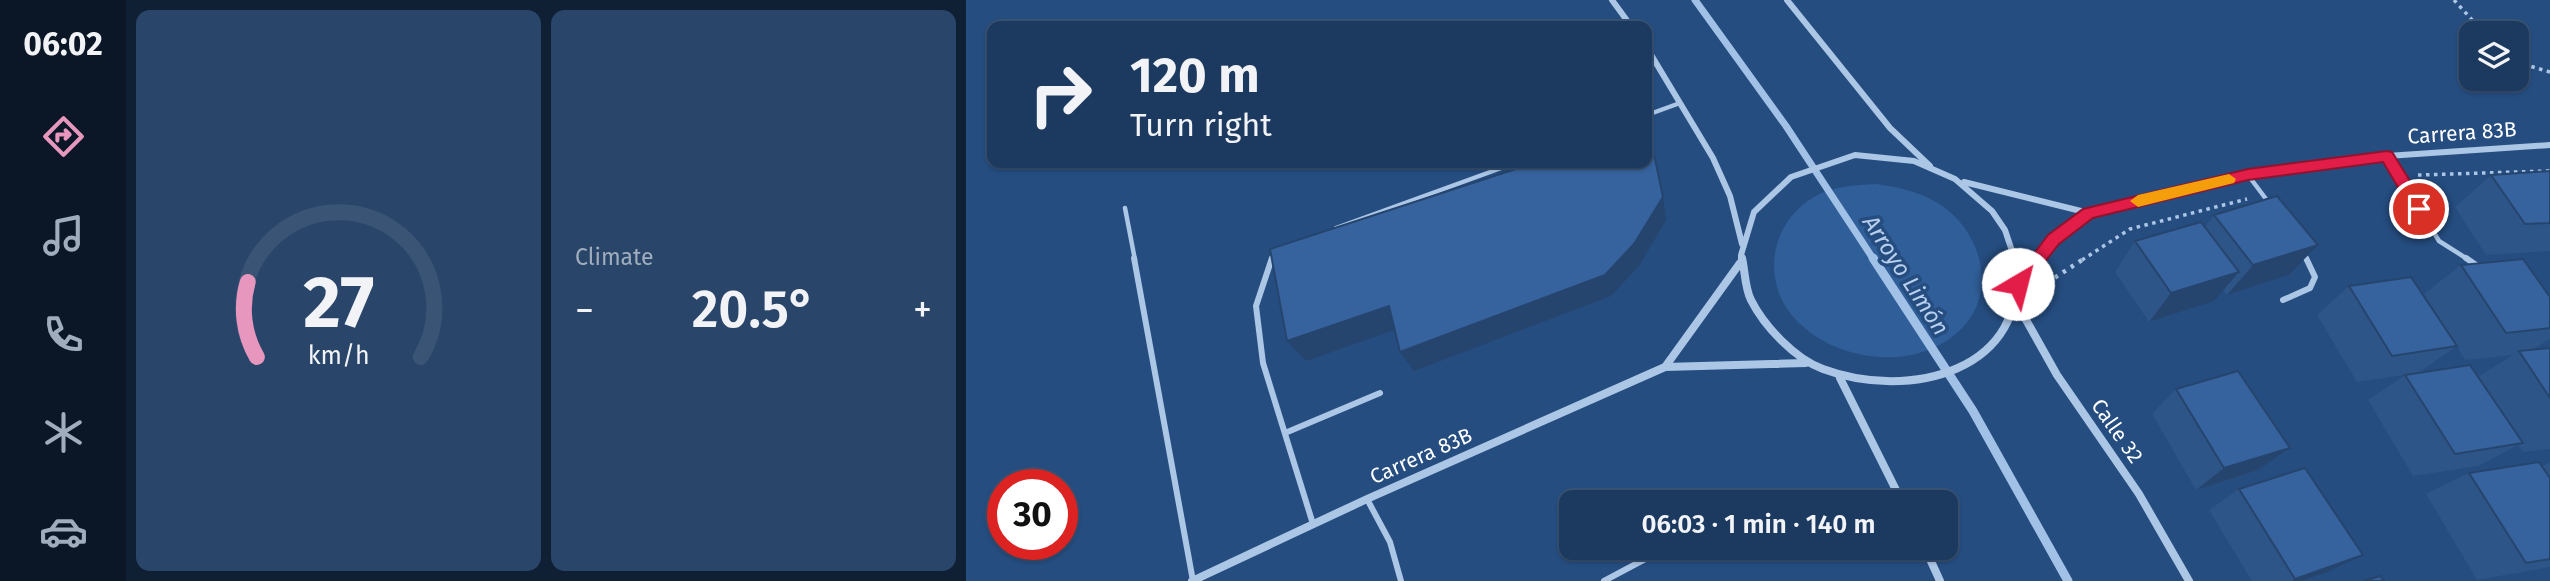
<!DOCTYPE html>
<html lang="en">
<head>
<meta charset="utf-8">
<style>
	body { margin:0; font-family:"Fira Sans",sans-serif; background:#294569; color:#f1f3f6; height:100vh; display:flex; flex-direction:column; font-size:26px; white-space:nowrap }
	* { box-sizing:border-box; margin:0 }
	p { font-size:23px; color:#a0adbd }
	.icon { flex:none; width:38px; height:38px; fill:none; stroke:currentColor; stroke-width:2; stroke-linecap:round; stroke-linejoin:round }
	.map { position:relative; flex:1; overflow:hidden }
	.drawer { display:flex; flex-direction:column; gap:10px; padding:10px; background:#0f2035; width:840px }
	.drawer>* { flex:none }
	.banner { position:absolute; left:21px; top:21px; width:665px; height:147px; border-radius:14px; box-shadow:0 2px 5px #0004,0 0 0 2px #3a5475; background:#1c3a60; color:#f1f3f6; overflow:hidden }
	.fabs { position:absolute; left:1493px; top:21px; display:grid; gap:14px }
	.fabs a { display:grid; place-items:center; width:70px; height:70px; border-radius:14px; background:#1c3a60; box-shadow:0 2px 5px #0004,0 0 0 2px #3a5475; font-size:35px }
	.speed { position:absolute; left:21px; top:469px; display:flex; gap:14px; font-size:35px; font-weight:700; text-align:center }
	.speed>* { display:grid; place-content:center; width:91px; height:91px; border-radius:50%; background:#1c3a60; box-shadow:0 2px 5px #0004,0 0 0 2px #3a5475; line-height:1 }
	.speed .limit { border:10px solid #d22; background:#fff; color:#111 }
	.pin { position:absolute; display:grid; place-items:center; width:60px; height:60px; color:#fff; margin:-30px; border:4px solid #fff; border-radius:50%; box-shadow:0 2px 7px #0007 }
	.me { position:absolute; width:77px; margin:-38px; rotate:37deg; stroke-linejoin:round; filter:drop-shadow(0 0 5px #0008) }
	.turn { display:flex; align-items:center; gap:24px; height:147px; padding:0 28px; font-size:32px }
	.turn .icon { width:91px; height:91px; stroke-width:2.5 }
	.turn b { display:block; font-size:49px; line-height:60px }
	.big { font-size:52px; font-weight:600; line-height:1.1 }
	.drawer .widget { flex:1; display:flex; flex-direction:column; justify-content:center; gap:10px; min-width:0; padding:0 24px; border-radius:14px; background:#294569 }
	.drawer .dial { align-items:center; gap:0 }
	.dial svg { height:182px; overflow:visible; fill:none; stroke:#3a5475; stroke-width:7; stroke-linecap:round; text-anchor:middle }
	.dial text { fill:#f1f3f6; stroke:none }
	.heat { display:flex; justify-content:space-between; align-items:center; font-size:38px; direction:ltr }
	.drawer .tiles { flex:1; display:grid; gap:10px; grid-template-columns:repeat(2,1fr) }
	.trip { position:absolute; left:593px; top:490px; width:399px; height:70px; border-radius:14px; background:#1c3a60; box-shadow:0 2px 5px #0004,0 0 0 2px #3a5475; font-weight:600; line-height:70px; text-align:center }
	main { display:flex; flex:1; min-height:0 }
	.dock { display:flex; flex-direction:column; width:126px; justify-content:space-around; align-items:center; background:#0b1726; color:#a0adbd }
	.dock .icon { width:49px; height:49px }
	.dock .selected { color:#e797bd }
	.dock b { font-size:32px; color:#f1f3f6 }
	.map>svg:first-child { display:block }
</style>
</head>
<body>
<main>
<nav class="dock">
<b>06:02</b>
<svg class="icon selected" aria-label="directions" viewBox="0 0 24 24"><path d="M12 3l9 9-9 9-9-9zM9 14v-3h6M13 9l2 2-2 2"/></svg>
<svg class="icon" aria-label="music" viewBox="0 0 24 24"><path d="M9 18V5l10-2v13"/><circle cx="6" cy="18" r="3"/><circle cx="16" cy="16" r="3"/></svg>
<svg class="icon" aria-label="phone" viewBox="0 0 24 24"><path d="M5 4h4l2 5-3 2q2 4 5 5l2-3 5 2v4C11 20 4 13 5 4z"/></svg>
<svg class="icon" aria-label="climate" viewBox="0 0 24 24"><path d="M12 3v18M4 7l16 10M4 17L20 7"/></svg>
<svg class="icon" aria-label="car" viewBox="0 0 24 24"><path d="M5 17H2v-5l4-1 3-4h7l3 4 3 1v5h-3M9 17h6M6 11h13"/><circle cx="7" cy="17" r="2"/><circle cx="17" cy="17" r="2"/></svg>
</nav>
<section class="drawer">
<div class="tiles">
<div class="widget dial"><svg viewBox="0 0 100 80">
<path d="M14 69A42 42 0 1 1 86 69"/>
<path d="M14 69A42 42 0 0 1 10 36" stroke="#e797bd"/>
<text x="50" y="56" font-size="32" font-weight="700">27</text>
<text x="50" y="72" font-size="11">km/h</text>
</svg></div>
<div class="widget"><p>Climate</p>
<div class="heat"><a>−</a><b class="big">20.5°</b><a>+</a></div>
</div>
</div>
</section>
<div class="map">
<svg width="1584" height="581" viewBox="0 0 1584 581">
	<rect width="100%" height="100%" fill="#254d80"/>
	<path fill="#305e98" d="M910 184C931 187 951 191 970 202 1015 228 1035 294 992 332 971 351 941 359 914 357 884 355 855 344 833 323 794 286 802 224 848 197 867 186 889 185 910 184Z"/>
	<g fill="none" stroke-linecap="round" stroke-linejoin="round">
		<path stroke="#a1c1e7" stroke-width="7" d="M729 0 820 126 908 260"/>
		<path stroke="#a1c1e7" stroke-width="9" d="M907 258 1007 411 1102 581"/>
		<path stroke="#acc6e6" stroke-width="3.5" stroke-dasharray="3.5 4.5" stroke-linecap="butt" d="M1488 0 1518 33
			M1550 62 1584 72
			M1452 175 1584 171
			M1116 260 1164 229 1281 199"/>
		<path stroke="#acc6e6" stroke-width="4.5" stroke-dasharray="3.5 6" stroke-linecap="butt" d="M1073 288 1119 258"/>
		<path stroke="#acc6e6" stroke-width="4.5" d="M681 115 714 103
			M1421 156 1473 241 1503 260
			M1282 175 1303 203
			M159 208 169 260
			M370 228 549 163
			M1337 251 1341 260
			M306 260 308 255"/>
		<path stroke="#acc6e6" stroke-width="6" d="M168 258 227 581
			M306 258 290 306 297 363 347 524
			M1500 258 1510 265
			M1317 300 1344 288 1349 277 1340 258
			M319 433 414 393
			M401 499 424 542 435 581
			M638 581 700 548"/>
		<path stroke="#acc6e6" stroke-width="6" d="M646 0 665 26
			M821 0 924 128 964 166
			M681 48 747 158 764 196 776 244
			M998 182 1123 213
			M776 260 775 255 788 212 825 177 889 155 948 161 989 179 1026 211 1039 230 1049 260
			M1071 260 1088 240 1123 213 1282 175 1421 156 1584 145"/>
		<path stroke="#acc6e6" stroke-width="8" d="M776 258C779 271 779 289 785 300 798 326 829 359 857 369 942 401 1066 372 1049 258
			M1052 284 1073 258
			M1050 302 1091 375 1173 494 1223 581
			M699 367 774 263
			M874 378 936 502
			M959 548 974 581
			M226 581 401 499 699 367 840 363"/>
	</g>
	<path fill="#2e5587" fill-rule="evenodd" d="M1584 171V251L1520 255 1489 207 1525 175Z
		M1248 215 1323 275 1261 295 1257 290 1248 301 1183 322 1149 272 1169 241 1239 227Z
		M1495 265 1584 297V339L1566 350 1584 348V449L1557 452 1552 445 1512 466 1447 476 1402 400 1439 375 1445 374 1391 382 1351 315 1383 286 1483 334 1458 294ZM1491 346 1499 360 1547 355 1512 377 1452 373Z
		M1210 389 1324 448 1292 470 1230 490 1186 414Z
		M1584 463V567L1511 580 1460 494 1503 473 1576 466Z
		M1273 489 1359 573 1335 581H1286L1243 510Z"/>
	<path fill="#26456e" d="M697 197 700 220 673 266 645 296 448 371 434 352Z
		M1352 245 1323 275 1261 295 1287 265Z
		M1273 272 1248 301 1183 322 1205 293Z
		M423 306 437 327 340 361 321 341Z
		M1324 448 1292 470 1230 490 1258 468Z
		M1397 555 1359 573 1335 581H1325Z"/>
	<path fill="#36639d" stroke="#26456e" stroke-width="2" d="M681 143 689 159 697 197 668 244 639 275 434 352 423 306 321 341 304 249 568 163H681Z
		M1584 171V223L1559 224 1525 175Z
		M1311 196 1352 245 1287 265 1248 215Z
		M1235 222 1273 272 1205 293 1169 241Z
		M1557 259 1584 297V328L1540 333 1495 265Z
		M1445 277 1491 346 1426 356 1383 286Z
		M1584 348V398L1553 351Z
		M1504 365 1557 443 1489 454 1439 375Z
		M1272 371 1324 448 1258 468 1210 389Z
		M1573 462 1584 478V559L1560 563 1503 473Z
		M1339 468 1397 555 1329 579 1273 489Z
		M1414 576 1418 581H1398Z"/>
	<path fill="#e11d48" stroke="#92132f" stroke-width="2" d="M1421 151 1426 152 1459 205 1461 209 1459 214H1448L1417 162 1282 180 1127 218 1093 244 1058 288H1047L1045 284 1082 235 1117 209 1282 169Z"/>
	<path fill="#f59e0b" d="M1263 174 1270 179 1268 183 1172 207 1164 201 1172 195Z"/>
	<g text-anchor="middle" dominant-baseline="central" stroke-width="7" stroke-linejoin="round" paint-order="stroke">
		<g font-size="21" fill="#fff" stroke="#254d80">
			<text transform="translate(1496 133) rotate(-4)">Carrera 83B</text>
			<text transform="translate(1151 431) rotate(55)">Calle 32</text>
			<text transform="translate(455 456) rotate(-24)">Carrera 83B</text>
		</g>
		<g font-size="23" font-style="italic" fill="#b8d0ee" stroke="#254d80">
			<text transform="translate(940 275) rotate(57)">Arroyo Limón</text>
		</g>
	</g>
</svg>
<div class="fabs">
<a><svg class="icon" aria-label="layers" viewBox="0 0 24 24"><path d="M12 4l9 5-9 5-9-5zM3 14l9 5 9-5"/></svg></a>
</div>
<div class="speed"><div class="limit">30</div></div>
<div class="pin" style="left:1453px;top:209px;background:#d93025"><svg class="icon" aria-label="arrive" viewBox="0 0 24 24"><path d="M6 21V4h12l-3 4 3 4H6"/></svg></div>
<svg class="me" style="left:1052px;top:284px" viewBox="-20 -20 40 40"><circle r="19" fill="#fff"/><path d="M0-13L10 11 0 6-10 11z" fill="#e11d48"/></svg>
<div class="trip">06:03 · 1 min · 140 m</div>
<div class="banner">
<div class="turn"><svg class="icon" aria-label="right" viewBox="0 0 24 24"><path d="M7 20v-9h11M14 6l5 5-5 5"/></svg><div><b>120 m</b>Turn right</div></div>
</div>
</div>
</main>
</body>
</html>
